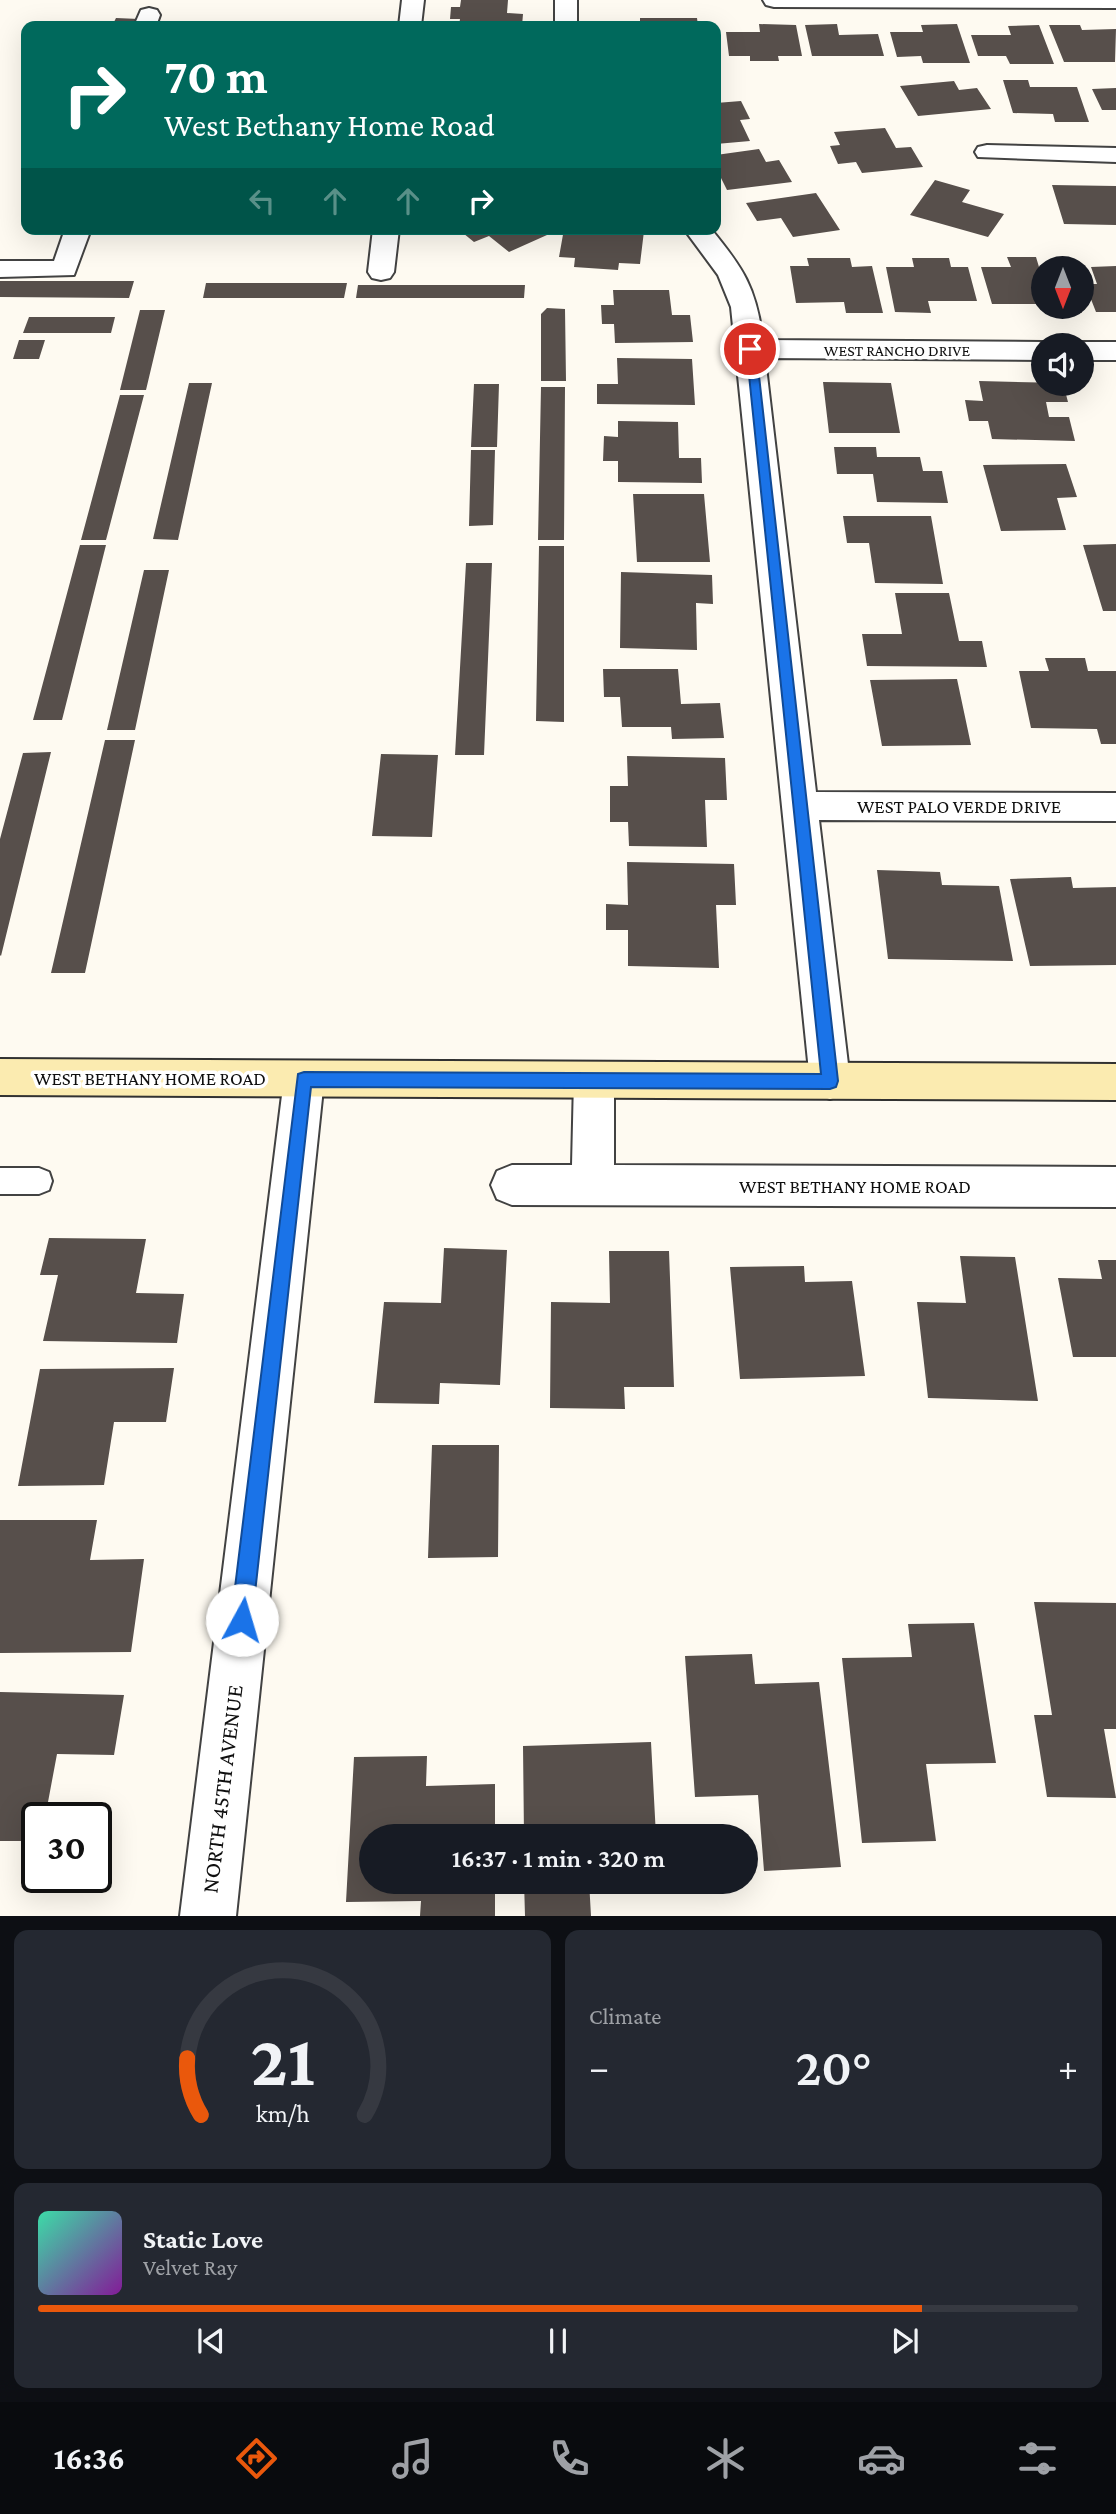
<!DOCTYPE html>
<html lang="en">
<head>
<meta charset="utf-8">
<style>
	body { margin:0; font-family:"Crimson Pro",serif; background:#242831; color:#f1f3f6; height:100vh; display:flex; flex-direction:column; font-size:26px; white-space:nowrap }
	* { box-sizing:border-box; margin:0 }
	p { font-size:23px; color:#9ea1a6 }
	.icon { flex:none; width:38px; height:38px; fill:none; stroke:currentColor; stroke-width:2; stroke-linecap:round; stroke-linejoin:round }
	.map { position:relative; height:1916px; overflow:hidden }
	.panel { display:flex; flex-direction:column; gap:14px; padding:14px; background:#0d0f14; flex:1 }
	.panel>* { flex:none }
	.banner { position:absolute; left:21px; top:21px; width:700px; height:214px; border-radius:14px; box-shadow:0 7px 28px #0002; background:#00695c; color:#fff; overflow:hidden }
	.needle { width:46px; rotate:180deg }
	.tools { position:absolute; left:1031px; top:256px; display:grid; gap:14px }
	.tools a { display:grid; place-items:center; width:63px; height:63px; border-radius:50%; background:#171b24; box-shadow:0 7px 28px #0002; font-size:35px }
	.speed { position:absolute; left:21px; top:1802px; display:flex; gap:14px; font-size:35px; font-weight:700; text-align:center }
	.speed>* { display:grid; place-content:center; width:91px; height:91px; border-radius:50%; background:#171b24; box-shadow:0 7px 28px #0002; line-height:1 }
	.speed .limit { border:4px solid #111; border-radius:10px; background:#fff; color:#111 }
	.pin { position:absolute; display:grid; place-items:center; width:60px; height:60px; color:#fff; margin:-30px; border:4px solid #fff; border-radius:50%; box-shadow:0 2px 7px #0007 }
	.me { position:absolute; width:77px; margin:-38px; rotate:6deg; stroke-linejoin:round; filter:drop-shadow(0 0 5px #0008) }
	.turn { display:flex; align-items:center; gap:24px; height:147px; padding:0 28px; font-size:32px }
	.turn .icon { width:91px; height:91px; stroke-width:2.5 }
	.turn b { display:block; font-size:49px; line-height:60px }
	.lanes { display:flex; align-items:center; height:66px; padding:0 28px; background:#0003; justify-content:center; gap:35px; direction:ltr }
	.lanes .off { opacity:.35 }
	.big { font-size:52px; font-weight:600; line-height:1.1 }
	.panel .widget { flex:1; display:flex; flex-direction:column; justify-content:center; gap:10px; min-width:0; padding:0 24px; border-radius:14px; background:#242831 }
	.panel .dial { align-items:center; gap:0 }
	.dial svg { height:182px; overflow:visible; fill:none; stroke:#363941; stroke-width:7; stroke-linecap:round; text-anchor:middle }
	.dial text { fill:#f1f3f6; stroke:none }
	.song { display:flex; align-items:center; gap:21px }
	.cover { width:84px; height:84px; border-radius:10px; background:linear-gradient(135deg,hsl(160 70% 55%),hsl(290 70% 35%)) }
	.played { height:7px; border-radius:4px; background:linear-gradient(90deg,#ea580c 85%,#363941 85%) }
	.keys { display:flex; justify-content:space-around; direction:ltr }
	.heat { display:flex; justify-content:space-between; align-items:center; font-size:38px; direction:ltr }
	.panel .tiles { flex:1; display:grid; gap:14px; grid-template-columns:1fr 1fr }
	.widget:last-child { grid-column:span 2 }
	.trip { position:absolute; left:359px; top:1824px; width:399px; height:70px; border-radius:35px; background:#171b24; box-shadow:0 7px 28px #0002; font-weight:600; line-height:70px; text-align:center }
	.dock { display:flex; height:112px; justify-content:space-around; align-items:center; background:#090b0e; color:#9ea1a6 }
	.dock .icon { width:49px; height:49px }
	.dock .on { color:#ea580c }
	.dock b { font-size:32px; color:#f1f3f6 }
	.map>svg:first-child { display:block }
</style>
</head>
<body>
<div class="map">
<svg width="1116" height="1916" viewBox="0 0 1116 1916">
	<rect width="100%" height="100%" fill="#fefaf1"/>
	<path fill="#574f4b" d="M461 0H508L507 13 523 14 522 26H459L460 19H450L451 7H460Z
		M116 18 139 19 136 26H112Z
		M640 18H697L698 26H640Z
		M759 24 796 25 802 56H778L779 61H750V56H729L726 32H760Z
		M837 24 839 35 878 34 884 56H812L805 25Z
		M957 24 970 63H923L921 56 897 57 890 32H923L921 25Z
		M1039 25 1054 64H1010L1006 56H978L971 35H1011L1008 26Z
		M1049 25H1080L1082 30 1116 29 1115 62H1064Z
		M1003 80H1028L1030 87H1077L1089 122H1055L1053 114 1013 113Z
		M954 81 959 90 977 88 991 109 918 116 900 86Z
		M1116 88V110H1102L1092 89Z
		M741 101 750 119 740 120 750 141 716 144V103Z
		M885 128 896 148 911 147 923 167 862 173 856 162 838 164 830 146 840 145 834 132Z
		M759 149 766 162 779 160 792 182 727 190 716 168V155Z
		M935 180 970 190 962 202 1004 214 988 237 910 215Z
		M1052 185 1116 186V225L1064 224Z
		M816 193 840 230 793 237 781 218 757 221 746 203Z
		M458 229H539L547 235 509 252 489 236 474 242Z
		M564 229 644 231 640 264 619 263 618 270 574 267 575 258 559 257Z
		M1007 257H1036L1039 267H1043V304H992L981 267H1011Z
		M807 258H850L852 267 872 266 883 313H846L844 302 796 303 790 266H809Z
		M912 258H949L951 267H968L977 301H928L931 313 895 312 886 267H914Z
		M1116 266V312H1096L1085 284H1097L1091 267Z
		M0 281H134L129 298 0 297Z
		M206 283H347L344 298H203Z
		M358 285H525L524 298H356Z
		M613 290H669L672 315H690L693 342 615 343 614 324H602L601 305H614Z
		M1043 306H1079L1082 313H1045Z
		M547 308 565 309 566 381H541V314Z
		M140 310H165L146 390H120Z
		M29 317H115L111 333H23Z
		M19 340H45L39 359H13Z
		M617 358 692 359 695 405 597 404V384H618Z
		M979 381 1063 383 1068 402H1046L1049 417H1069L1075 441 992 439 988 421H969L965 400 983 401Z
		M823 382 891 383 900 433H829Z
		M189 383H212L178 540 153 539Z
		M474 384H499L497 447H471Z
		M541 387H565L564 540H538Z
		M120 395H144L106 540H81Z
		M618 421 678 422 679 458H701L702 483 618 482V461H603L604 436 618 437Z
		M834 447H876L877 457H920L923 471H942L948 503 877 502 873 474H837Z
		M471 450H495L493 525 469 526Z
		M1066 464 1077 497 1057 498 1066 530 1001 531 983 465Z
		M633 494H704L710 562H637Z
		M843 516H931L943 584 875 583 869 543H847Z
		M1116 544V611H1103L1083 545Z
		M80 545H106L62 720H33Z
		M539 546H564V722L536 721Z
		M466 563H492L484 755H455Z
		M144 570H169L135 730H107Z
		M621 572 712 575 713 604 696 603 697 650 620 648Z
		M895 593H949L959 641H982L987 667 867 666 862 634H902Z
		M1045 658H1085L1088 671H1116V744H1101L1097 729 1031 728 1019 671H1049Z
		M603 669H678L681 704 720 703 724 738 672 739 671 727H622L620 697H604Z
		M957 679 971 745 882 746 870 680Z
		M105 740H135L85 973H51Z
		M51 752 1 956 0 955V839L23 753Z
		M381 754 438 755 432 837 372 836Z
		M627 756 725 758 727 800H705L707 847 629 846 628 822H610V786H628Z
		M627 862 734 864 736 905H716L719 968 628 966V930H606V904L628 905Z
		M877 870 940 872 942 885 999 886 1013 961 888 959Z
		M1071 877 1073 888 1116 887V965L1030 966 1010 879Z
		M49 1238 146 1239 136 1293 184 1294 177 1343 43 1341 58 1275H40Z
		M444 1248 507 1250 500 1385 440 1383 439 1404 374 1403 384 1302 441 1303Z
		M609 1251H669L674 1387H624L625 1409 550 1408 551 1302 610 1303Z
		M960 1256 1015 1257 1038 1401 928 1398 917 1302 966 1303Z
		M1098 1260H1116V1357H1073L1058 1278 1102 1279Z
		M804 1266 805 1282 852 1281 865 1376 740 1379 730 1267Z
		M174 1368 166 1422H114L104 1485 18 1486 40 1369Z
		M432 1445H499L498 1557 428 1558Z
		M0 1520H97L90 1560 144 1559 131 1652 0 1653Z
		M1034 1602 1116 1603V1729H1104L1116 1798 1047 1797 1034 1715H1052Z
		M974 1623 996 1763 926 1764 936 1841 862 1843 842 1658 912 1657 908 1624Z
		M752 1654 755 1684 819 1682 841 1867 764 1871 758 1795 695 1797 685 1656Z
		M0 1692 124 1695 114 1755 57 1754 45 1818H37V1841H0Z
		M651 1742 656 1836H524L523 1746Z
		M427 1756 426 1786 495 1784V1836H371V1881H495V1916H420L421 1901 346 1902 354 1757Z
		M524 1881H589L591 1916H525Z"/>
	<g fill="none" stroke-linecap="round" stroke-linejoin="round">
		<g stroke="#424242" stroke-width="4">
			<path id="lane" d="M0 1168H39L49 1172 52 1181 49 1190 39 1194H0Z"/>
		</g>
		<g stroke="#424242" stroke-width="4">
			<path id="street" d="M402 0H424L421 26H399Z
				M555 0H577V26H555Z
				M763 0H1116V8L774 7 766 5Z
				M149 8 157 10 160 15 156 26H134L141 10Z
				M987 145 1116 148V162L978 157 975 152 978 147Z
				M65 229H91L74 275 0 277V261H54Z
				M373 229H399L394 272 390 278 381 280 372 278 368 272Z
				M684 229H711C744 269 756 288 763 340L1043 342 1052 345H1043V360L765 358 816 792 1116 793V821L819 820 850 1081 844 1094 830 1099 816 1094 810 1081 731 307 718 275Z
				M1082 342H1116V360H1082V345H1073Z
				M304 1061 318 1066 324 1079 236 1916H180L284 1079 290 1066Z
				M594 1062 608 1067 614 1080V1165L1116 1167V1207L512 1205 497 1199 491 1185 497 1171 512 1165H572L574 1080 580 1067Z"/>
		</g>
		<g stroke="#313131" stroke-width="4">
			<path id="secondary" d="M0 1059 1116 1064V1100L0 1095Z"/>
		</g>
		<use href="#lane" fill="#fff" fill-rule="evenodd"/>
		<use href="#street" fill="#fff" fill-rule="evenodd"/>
		<use href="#secondary" fill="#fbebb0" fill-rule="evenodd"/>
	</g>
	<path fill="#1a73e8" stroke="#114b97" stroke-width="2" d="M746 346 756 349 838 1081 836 1087 830 1089 311 1087 252 1620 249 1627 242 1630 234 1627 231 1620 298 1074 304 1072 821 1074Z"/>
	<g text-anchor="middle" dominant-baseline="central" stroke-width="7" stroke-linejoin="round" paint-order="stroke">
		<g font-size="16" fill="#0f0f0f" stroke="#fff">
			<text x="897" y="350">WEST RANCHO DRIVE</text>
		</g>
		<g font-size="19" fill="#0f0f0f" stroke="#fff">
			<text x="959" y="806">WEST PALO VERDE DRIVE</text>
			<text x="150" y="1078">WEST BETHANY HOME ROAD</text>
			<text x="855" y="1186">WEST BETHANY HOME ROAD</text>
		</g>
		<g font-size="23" fill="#0f0f0f" stroke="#fff">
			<text transform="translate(222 1789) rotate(-83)">NORTH 45TH AVENUE</text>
		</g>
	</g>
</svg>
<div class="tools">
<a><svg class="needle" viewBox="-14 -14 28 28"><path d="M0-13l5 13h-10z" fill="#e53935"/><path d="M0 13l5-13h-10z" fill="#9ea1a6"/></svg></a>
<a><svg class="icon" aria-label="sound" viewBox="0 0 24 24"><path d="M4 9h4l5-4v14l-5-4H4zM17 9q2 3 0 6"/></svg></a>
</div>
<div class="speed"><div class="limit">30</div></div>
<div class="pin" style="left:750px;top:349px;background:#d93025"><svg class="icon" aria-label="arrive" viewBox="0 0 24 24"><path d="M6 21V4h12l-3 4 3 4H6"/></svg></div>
<svg class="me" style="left:242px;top:1620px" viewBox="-20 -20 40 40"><circle r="19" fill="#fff"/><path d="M0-13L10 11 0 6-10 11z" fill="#1a73e8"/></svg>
<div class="trip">16:37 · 1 min · 320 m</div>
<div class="banner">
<div class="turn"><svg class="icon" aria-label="right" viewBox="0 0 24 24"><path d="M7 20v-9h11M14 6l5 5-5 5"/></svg><div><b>70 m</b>West Bethany Home Road</div></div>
<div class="lanes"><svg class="icon off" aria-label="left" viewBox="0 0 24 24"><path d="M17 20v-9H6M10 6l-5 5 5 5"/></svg><svg class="icon off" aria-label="ahead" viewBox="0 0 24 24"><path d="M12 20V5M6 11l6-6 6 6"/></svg><svg class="icon off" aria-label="ahead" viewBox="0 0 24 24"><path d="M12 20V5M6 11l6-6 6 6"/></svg><svg class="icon" aria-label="right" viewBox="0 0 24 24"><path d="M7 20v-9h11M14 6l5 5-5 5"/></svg></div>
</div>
</div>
<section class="panel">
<div class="tiles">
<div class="widget dial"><svg viewBox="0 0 100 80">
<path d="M14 69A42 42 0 1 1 86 69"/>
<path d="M14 69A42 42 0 0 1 8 44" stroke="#ea580c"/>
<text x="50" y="56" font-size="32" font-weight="700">21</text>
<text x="50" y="72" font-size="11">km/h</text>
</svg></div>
<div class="widget"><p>Climate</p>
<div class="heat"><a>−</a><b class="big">20°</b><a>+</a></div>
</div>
<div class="widget">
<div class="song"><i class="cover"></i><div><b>Static Love</b><p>Velvet Ray</p></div></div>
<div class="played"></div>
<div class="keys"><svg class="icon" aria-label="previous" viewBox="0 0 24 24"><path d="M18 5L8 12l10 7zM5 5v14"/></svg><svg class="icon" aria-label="pause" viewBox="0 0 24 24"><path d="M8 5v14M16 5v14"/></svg><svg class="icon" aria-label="next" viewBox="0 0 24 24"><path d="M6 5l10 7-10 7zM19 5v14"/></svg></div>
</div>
</div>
</section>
<nav class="dock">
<b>16:36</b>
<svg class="icon on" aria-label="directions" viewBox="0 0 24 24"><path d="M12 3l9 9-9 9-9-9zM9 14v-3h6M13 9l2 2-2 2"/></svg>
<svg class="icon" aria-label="music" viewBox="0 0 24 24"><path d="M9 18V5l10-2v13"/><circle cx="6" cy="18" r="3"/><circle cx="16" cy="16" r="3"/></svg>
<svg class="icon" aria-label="phone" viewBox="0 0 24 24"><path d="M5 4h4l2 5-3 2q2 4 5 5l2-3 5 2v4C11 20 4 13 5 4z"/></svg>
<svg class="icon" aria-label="climate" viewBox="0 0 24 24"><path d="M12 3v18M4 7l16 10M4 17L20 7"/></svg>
<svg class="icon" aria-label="car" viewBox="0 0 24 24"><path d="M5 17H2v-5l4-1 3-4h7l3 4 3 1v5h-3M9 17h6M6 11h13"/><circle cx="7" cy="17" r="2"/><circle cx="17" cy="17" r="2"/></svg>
<svg class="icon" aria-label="filters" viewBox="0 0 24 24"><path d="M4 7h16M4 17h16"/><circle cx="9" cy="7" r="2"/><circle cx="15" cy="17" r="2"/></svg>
</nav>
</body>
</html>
